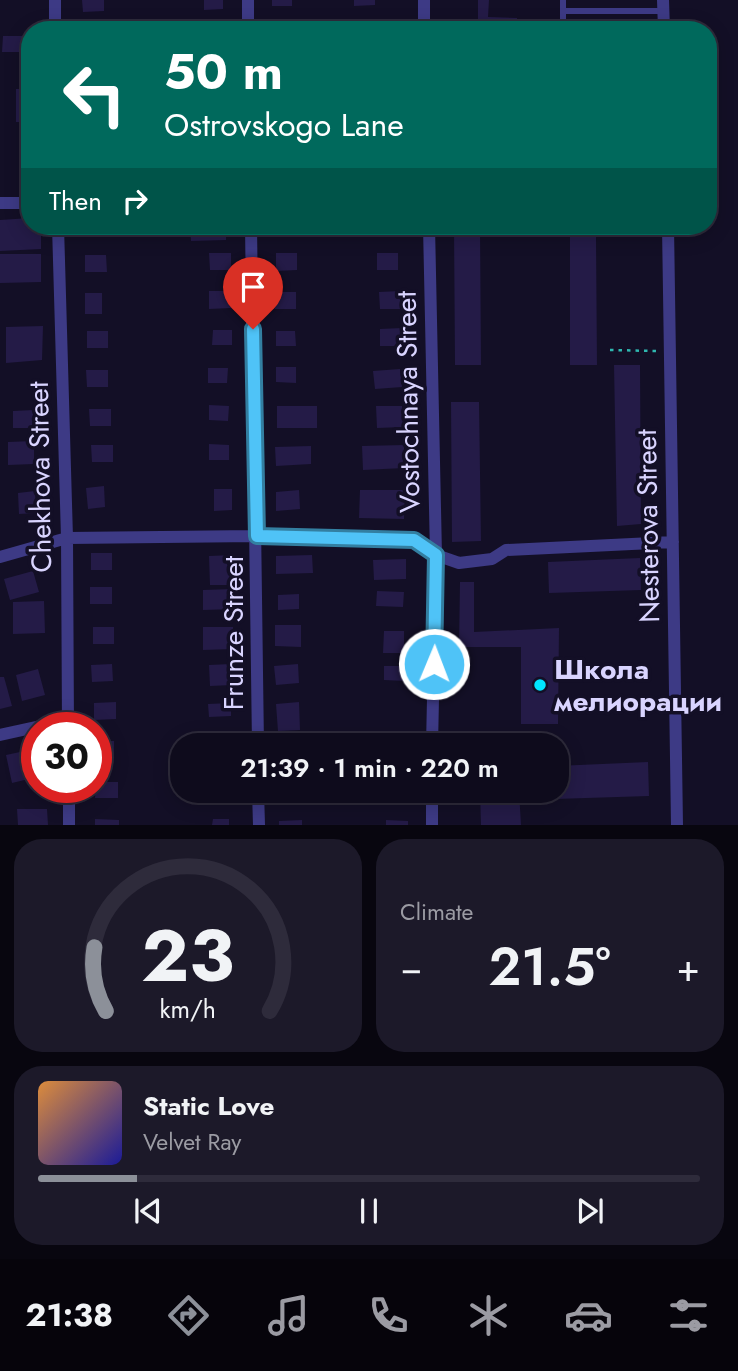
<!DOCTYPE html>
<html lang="en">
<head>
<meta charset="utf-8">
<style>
	body { margin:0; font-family:Jost,sans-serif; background:#1c1929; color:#f1f3f6; height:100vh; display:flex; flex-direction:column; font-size:26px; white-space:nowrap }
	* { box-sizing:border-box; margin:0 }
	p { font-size:23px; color:#9b9ba3 }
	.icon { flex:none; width:38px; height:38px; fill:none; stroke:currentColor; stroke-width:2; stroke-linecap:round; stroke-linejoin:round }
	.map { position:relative; height:825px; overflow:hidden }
	.drawer { display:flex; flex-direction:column; gap:14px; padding:14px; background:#08060f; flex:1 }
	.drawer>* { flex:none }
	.banner { position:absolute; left:21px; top:21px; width:696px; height:214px; border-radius:28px; box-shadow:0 4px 18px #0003,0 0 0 2px #2e2b3b; background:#00695c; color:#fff; overflow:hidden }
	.speed { position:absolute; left:21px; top:712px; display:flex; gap:14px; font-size:35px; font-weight:700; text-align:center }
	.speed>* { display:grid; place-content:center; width:91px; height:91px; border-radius:50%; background:#0e0b1c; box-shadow:0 4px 18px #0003,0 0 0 2px #2e2b3b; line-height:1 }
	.speed .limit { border:10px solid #d22; background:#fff; color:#111 }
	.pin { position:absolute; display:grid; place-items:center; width:60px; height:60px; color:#fff; margin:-72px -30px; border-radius:50% 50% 50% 0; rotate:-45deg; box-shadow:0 0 7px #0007 }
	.pin .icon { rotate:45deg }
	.me { position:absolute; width:77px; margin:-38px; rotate:1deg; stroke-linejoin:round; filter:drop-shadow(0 0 5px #0008) }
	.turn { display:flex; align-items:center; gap:24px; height:147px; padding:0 28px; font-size:32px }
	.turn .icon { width:91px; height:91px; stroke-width:2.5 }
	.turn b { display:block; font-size:49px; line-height:60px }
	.then { display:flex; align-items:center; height:66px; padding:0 28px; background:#0003; gap:14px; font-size:26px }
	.big { font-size:52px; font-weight:600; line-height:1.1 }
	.drawer .tile { flex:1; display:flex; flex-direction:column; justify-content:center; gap:10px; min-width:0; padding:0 24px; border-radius:28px; background:#1c1929 }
	.drawer .dial { align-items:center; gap:0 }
	.dial svg { height:182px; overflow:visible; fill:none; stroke:#2e2b3b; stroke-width:7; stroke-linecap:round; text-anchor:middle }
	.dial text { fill:#f1f3f6; stroke:none }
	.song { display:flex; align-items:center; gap:21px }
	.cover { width:84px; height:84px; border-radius:10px; background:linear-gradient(135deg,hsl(30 70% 55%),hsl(240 70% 35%)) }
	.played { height:7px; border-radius:4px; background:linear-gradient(90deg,#8c9099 15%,#2e2b3b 15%) }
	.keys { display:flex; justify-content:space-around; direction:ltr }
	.heat { display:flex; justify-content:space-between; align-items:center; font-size:38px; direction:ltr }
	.drawer .tiles { flex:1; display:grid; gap:14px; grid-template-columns:1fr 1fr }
	.tile:last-child { grid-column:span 2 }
	.trip { position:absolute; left:170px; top:733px; width:399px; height:70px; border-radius:28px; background:#0e0b1c; box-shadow:0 4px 18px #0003,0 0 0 2px #2e2b3b; font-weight:600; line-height:70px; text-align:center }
	.tab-bar { display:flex; height:112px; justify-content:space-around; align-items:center; background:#06040b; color:#9b9ba3 }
	.tab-bar .icon { width:49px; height:49px }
	.tab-bar .active { color:#8c9099 }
	.tab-bar b { font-size:32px; color:#f1f3f6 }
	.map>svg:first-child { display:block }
</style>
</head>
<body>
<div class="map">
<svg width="738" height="825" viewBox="0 0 738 825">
	<rect width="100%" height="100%" fill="#130f26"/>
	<path fill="#241b47" d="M82 0H104V11L83 12Z
		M204 0H223V9L204 10Z
		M272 0H292V6H272Z
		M354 0H375V5L354 6Z
		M478 0H489L488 17 517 18V30H449V19H478Z
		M3 36H30V52H2Z
		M16 89H30V122H16Z
		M22 161H30V179H21Z
		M30 218V226H41V249L0 251V220Z
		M82 226H103V237H82Z
		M190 226H226V240L191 241Z
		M280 226H301V235H280Z
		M374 226H395V236H374Z
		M454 226H480L481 365H455Z
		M570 226H637V236L596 237 597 365H570Z
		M209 253H231V270H210Z
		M276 253H297V270L276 271Z
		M377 253H398V270H377Z
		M0 254H41V282L0 283Z
		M85 255H106L107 272H85Z
		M209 291H230L231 308 209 309Z
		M401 291V309H380L379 292Z
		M275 292H296V309H275Z
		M85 293H102V314H85Z
		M43 326 42 360 6 363V327Z
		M402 328V346H380V329Z
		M213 330H232V345H212Z
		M87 331H108V348H87Z
		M276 331H295L296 346H276Z
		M614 365H640L641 524 617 526Z
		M276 367H296V383L276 382Z
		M208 368H228L227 383H208Z
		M400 369 402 387 375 389 373 371Z
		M86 370H108V387H87Z
		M451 402H479L481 541 452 542Z
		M209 405 229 406 228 421 209 420Z
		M277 406H317V428H277Z
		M376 406H402L403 427 377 428Z
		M89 409H111V426H90Z
		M34 410V428H13V411Z
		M34 441V464L8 465V442Z
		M209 444 229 445V460H209Z
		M91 445H113V462H92Z
		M404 445V468L363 470 362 446Z
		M311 446V464L276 466 275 447Z
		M104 486 105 507 88 509 86 488Z
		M214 489H232V510L214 511Z
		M299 490 300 509 276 511V492Z
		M360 490H405L404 519 359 518Z
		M35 491 36 513 19 514 18 493Z
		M91 553H112V570H91Z
		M234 555 235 585H210L209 556Z
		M312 555 313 573 276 574V556Z
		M640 558 641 590 549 593 548 562Z
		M406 559V579L374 580 373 560Z
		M33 571 39 592 10 600 4 579Z
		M460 582H474V632L559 628 558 724H521V647H459Z
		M90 587H112V604H90Z
		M234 589 235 609 203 610V590Z
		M377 591 404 592 403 607 376 606Z
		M299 594V609L278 610V595Z
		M44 601 45 633 13 634V602Z
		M275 625H301V647L275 646Z
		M93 627H114V644H93Z
		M203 627H233V649L203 650Z
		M384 631H404V653H383Z
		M112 664 113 681 92 682 91 665Z
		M231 664 232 685 210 686 209 665Z
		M298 664 299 683 276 685 274 666Z
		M384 666H406L405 681 384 680Z
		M38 669 45 695 22 701 16 675Z
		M0 677H4L12 706 0 709Z
		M116 702V719L94 720V703Z
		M299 702 300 730 278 731 276 704Z
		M231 703V716L209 717 208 704Z
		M96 741H114V758L96 759Z
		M232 741V746H208V743Z
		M34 749 37 777 12 783 6 755Z
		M648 762 649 796 555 799 556 766Z
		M96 782H118V798H95Z
		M210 791H234V801L210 802Z
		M280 791H309V796L280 798Z
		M383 791H405V799L383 800Z
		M480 791H519L521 825H481Z
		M17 809H47L48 825H18Z
		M95 819 119 820V825H95Z
		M213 819H229V825H212Z
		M302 820V825H279V821Z
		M386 820 408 821V825H386Z"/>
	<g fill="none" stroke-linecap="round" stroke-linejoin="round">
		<path stroke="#2fb8b0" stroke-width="2.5" stroke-dasharray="3.5 5" stroke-linecap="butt" d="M610 350 656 351"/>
		<path stroke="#3d3a85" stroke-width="6" d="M563 0V30
			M563 11H664"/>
		<path stroke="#3d3a85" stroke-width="12" d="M55 0V30
			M248 0V30
			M424 0V30
			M663 0 664 30
			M0 203H30
			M58 226 67 538 68 728
			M251 226 258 746
			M429 226 436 555 432 746
			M668 226 677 825
			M0 557 67 538 256 536 414 540 436 555 459 563 492 559 506 550 673 542
			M0 735 68 720
			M69 788V825
			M258 791 259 825
			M432 791V825"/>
	</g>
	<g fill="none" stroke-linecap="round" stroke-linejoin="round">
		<g stroke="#337fa1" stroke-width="18">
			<path id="route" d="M253 329 257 536 414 540 436 555 434 664"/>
		</g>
		<use href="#route" stroke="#4fc3f7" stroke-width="12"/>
	</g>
	<circle fill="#00e5ff" stroke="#130f26" stroke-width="2.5" cx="540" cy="685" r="7"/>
	<g text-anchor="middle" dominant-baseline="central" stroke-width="7" stroke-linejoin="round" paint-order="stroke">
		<g font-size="28" fill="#d9d4ff" stroke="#130f26">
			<text transform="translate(408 402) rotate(-91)">Vostochnaya Street</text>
			<text transform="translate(40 477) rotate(-91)">Chekhova Street</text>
			<text transform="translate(648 526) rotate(-91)">Nesterova Street</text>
			<text transform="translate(233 633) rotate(-90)">Frunze Street</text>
		</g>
		<g font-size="28" font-weight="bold" fill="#d9d4ff" stroke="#130f26" text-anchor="start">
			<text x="554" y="669">Школа<tspan x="554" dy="32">мелиорации</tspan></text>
		</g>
	</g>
</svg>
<div class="speed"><div class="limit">30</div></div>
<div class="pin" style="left:253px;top:329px;background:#d93025"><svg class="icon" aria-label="arrive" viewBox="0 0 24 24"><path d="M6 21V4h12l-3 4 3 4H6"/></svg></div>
<svg class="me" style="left:434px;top:664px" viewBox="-20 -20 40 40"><circle r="17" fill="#4fc3f7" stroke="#fff" stroke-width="3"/><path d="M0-11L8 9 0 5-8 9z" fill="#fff"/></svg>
<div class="trip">21:39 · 1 min · 220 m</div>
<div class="banner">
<div class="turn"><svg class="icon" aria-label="left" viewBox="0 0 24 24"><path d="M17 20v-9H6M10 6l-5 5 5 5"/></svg><div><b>50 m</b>Ostrovskogo Lane</div></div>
<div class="then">Then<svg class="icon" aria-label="right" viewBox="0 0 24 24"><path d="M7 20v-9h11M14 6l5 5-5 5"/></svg></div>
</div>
</div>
<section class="drawer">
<div class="tiles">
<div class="tile dial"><svg viewBox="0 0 100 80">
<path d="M14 69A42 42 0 1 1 86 69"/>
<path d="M14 69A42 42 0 0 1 9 41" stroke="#8c9099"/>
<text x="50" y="56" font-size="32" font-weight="700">23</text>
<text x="50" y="72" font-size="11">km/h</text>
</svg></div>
<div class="tile"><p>Climate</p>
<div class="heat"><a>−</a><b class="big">21.5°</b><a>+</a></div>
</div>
<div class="tile">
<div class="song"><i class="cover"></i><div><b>Static Love</b><p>Velvet Ray</p></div></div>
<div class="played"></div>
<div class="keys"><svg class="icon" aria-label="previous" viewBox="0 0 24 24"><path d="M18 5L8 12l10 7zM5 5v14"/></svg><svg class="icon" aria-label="pause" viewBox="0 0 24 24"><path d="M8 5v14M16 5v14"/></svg><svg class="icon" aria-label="next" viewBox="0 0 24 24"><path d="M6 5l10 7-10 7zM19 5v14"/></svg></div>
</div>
</div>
</section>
<nav class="tab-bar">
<b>21:38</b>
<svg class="icon active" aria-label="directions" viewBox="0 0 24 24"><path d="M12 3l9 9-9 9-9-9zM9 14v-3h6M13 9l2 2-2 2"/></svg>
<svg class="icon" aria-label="music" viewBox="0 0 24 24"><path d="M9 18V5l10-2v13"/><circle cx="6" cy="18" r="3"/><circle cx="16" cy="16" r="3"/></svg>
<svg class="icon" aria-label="phone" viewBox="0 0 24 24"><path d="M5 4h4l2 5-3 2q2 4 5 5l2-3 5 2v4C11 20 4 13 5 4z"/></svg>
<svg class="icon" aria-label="climate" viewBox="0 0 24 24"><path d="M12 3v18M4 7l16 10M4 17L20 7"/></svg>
<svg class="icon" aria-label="car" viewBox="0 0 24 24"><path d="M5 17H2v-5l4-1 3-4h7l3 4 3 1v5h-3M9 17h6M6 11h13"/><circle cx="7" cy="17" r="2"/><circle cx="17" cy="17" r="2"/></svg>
<svg class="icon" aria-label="filters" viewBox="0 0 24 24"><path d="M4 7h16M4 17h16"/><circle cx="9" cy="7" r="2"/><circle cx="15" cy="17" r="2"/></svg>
</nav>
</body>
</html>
